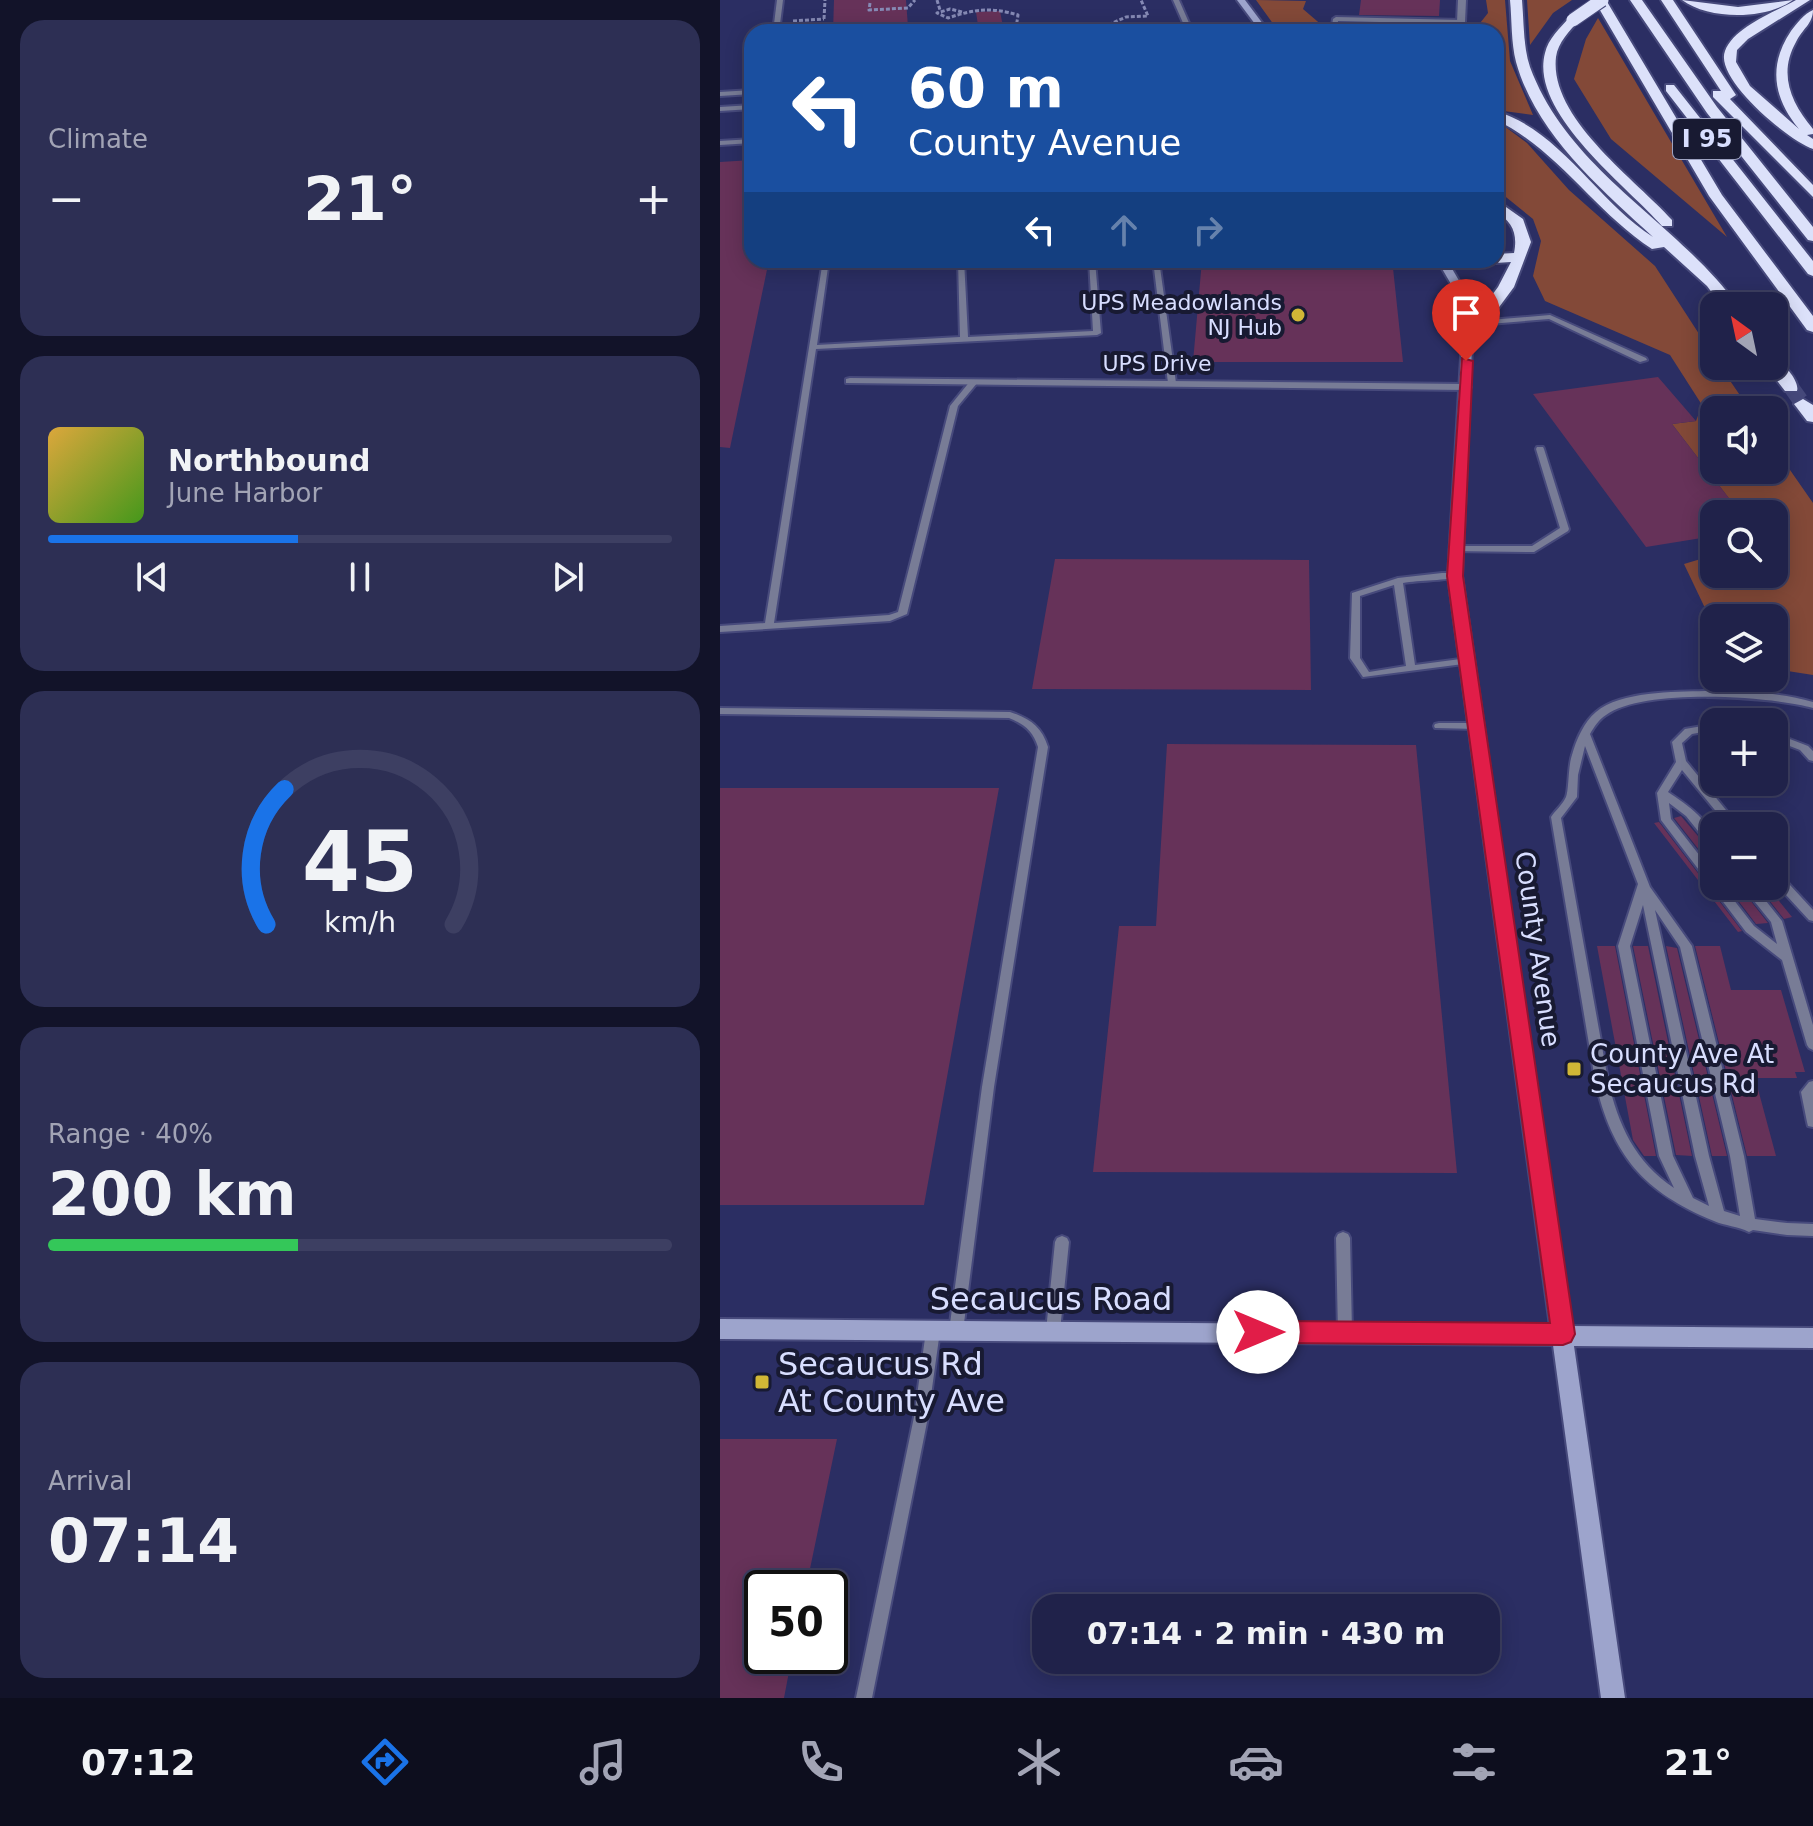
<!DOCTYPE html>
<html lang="en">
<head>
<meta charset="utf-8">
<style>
	body { margin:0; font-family:"DejaVu Sans",sans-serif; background:#2d2f54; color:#f1f3f6; height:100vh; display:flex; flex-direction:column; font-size:30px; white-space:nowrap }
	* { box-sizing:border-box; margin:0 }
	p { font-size:26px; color:#a2a4b5 }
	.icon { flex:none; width:44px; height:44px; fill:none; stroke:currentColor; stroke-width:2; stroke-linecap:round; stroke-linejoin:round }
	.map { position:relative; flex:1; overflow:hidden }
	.sheet { display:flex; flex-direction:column; gap:20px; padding:20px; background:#121329; width:720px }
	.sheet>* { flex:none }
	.hud { position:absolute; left:24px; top:24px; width:760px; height:244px; border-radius:24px; box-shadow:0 4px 20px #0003,0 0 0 2px #3d3f62; background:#1a4fa0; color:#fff; overflow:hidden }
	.needle { width:52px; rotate:327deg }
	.tools { position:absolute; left:980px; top:292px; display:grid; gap:16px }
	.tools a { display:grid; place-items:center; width:88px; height:88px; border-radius:16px; background:#20224a; box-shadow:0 4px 20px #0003,0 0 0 2px #3d3f62; font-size:40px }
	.speed { position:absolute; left:24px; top:1570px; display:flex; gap:16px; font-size:40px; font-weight:700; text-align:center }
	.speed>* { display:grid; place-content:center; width:104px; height:104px; border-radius:50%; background:#20224a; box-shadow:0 4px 20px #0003,0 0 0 2px #3d3f62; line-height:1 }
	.speed .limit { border:4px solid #111; border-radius:12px; background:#fff; color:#111 }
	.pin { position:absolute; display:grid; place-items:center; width:68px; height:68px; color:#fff; margin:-82px -34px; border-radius:50% 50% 50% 0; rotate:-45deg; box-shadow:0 0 8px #0007 }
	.pin .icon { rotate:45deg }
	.me { position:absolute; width:88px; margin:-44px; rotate:90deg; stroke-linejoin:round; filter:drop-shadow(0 0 6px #0008) }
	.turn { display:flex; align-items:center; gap:28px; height:168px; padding:0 32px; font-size:36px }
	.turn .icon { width:104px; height:104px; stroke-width:2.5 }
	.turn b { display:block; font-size:56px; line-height:68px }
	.lanes { display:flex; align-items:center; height:76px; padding:0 32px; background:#0003; justify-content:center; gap:40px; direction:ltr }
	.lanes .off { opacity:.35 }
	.big { font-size:60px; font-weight:700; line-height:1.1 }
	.sheet .widget { flex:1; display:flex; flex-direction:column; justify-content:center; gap:12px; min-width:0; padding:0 28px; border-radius:24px; background:#2d2f54 }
	.sheet .dial { align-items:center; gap:0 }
	.dial svg { height:208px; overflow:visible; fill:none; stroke:#3d3f62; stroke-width:7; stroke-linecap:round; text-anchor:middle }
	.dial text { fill:#f1f3f6; stroke:none }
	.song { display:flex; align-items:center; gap:24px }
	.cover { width:96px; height:96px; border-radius:12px; background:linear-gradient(135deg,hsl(40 70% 55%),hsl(100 70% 35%)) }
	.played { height:8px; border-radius:4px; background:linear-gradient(90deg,#1a73e8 40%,#3d3f62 40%) }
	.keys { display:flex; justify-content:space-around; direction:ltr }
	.heat { display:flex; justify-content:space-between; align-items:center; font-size:44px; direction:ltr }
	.charge { height:12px; border-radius:6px; background:linear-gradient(90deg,#34c759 40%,#3d3f62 0) }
	.trip { position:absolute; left:312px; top:1594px; width:468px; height:80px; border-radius:24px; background:#20224a; box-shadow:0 4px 20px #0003,0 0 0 2px #3d3f62; font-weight:700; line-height:80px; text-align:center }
	.tabs { display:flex; height:128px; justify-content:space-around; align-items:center; background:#0d0e1e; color:#a2a4b5 }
	.tabs .icon { width:56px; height:56px }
	.tabs .on { color:#1a73e8 }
	.tabs b { font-size:36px; color:#f1f3f6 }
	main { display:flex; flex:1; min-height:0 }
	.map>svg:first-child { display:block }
</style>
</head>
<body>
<main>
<section class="sheet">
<div class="widget"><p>Climate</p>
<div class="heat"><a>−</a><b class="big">21°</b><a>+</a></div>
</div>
<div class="widget">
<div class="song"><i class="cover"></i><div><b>Northbound</b><p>June Harbor</p></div></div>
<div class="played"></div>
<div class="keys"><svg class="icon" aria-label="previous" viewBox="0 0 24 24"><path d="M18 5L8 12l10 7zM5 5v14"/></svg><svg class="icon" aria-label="pause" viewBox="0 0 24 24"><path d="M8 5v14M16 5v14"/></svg><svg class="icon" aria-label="next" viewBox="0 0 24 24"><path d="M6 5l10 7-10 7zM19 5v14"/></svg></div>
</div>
<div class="widget dial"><svg viewBox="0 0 100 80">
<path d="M14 69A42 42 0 1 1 86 69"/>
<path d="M14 69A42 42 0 0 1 21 17" stroke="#1a73e8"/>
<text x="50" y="56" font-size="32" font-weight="700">45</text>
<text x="50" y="72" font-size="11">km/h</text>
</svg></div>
<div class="widget"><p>Range · 40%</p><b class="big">200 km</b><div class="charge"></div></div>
<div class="widget"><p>Arrival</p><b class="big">07:14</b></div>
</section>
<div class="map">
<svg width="1093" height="1698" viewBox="0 0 1093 1698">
	<rect width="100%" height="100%" fill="#2b2e63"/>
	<path fill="#834938" d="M536 0 586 1 583 9 604 27V32H559Z
		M766 0H785L790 61 813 115 776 110V32H753L768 13Z
		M807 0H852L833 13 810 45Z
		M878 18 1007 237 891 139 854 79 866 39Z
		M776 120 807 143 849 190 935 266 994 357V366H1000L1030 410H994V470H1054V447L1093 503V675L1054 669V618H994V627L964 564 994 555V574H1054V514H1021L952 424 976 421 982 405 950 355 825 301 813 276 821 241 813 219 776 189Z"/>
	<path fill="#663259" d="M114 0H186L188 27 113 32Z
		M641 0H720L719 16 639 15Z
		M280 11 284 32H259L256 12Z
		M638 24 719 26 718 32H637Z
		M32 160V260H49L10 448 0 447V162Z
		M482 260H578V268H673L683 362H473Z
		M938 377 976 421 952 424 1021 514H994V536L926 547 813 394Z
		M335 559 589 560 591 690 312 689Z
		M447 744 696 745 737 1173 373 1172 399 926H436Z
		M0 788H279L204 1205H0Z
		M961 816 988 848 994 850V869L954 818Z
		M939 822 1022 931 1018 932 934 823Z
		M1007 886H1019L1048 923 1036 924Z
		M1038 886H1047L1072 917 1064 919Z
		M877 946H895L936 1156H924L913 1140Z
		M913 946H928L972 1156 956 1155Z
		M946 946 957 948 1007 1156H992Z
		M975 946H1000L1011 990H1061L1085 1072H1075L1077 1078H1035L1056 1156H1027Z
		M0 1439H117L86 1588H42V1656H72L64 1698H0Z"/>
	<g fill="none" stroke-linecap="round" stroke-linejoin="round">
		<path stroke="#45487a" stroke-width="16" stroke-dasharray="16 8" stroke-linecap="butt" d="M1071 387 1083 404"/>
		<g stroke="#474a7c" stroke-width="4">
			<path id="service" d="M57 0H63L59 32H53Z
				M453 0H459L473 32H467Z
				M616 17 741 20 744 22 741 24 618 21 617 32H611L613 19Z
				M32 90V94L0 96V92Z
				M32 105V109L0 111V107Z
				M32 139V143L0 145V141Z
				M103 260H109L97 345 240 337 238 260H244L248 337 373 331 369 260H375L381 333 377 335 96 349 54 623 169 615 178 612 230 406 251 380 258 382 238 406 187 614 170 621 0 632V626L45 623Z
				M433 260H439L456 383 452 385 448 383Z
				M830 315 926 358 927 360 920 362 829 319 757 325 753 323 757 321Z
				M817 447H823L824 449 849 529 848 531 814 552 731 551V547L734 546H812L840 528 816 449Z
				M722 573H735L740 576C729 581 698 580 683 583L695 665 748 658 753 661 751 663 643 677 630 658 632 593 678 578ZM674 585 686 666 649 672 640 658V596Z
				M985 691C1021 691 1058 692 1093 702V708C1049 696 924 688 886 715 879 719 874 727 870 734L930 887 972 946 1024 1156 1035 1219 1067 1223 1093 1224V1236L1067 1235 1033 1230 1029 1232C1018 1226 1005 1226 994 1221 924 1192 892 1156 875 1080L831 817C835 811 843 804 846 797 849 790 848 766 852 755 856 740 864 722 876 712 901 691 954 692 985 691ZM865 746 918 884 898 946 939 1156 954 1188C915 1162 898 1125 888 1080L841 818 857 797 858 775ZM923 905 975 1156 989 1206 973 1198 953 1156 910 946ZM935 910 960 947 1010 1156 1020 1216 1004 1211 989 1156Z
				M0 708 290 712C309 718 322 727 328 747L274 1087 243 1331 241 1336 236 1338 231 1336 229 1331 262 1087 318 747C313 731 304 724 289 718L0 714Z
				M719 723H758L763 726 758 729 715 728 714 726 715 724Z
				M994 724V730L972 734 962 743 966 761 1019 826H1008L962 770 948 792C967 805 994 822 994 847L990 846 966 816 949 803 951 819 994 874V886H1003L1034 926 1057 944 1051 922 1022 886H1034L1062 921 1093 1025V1050L1089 1048 1087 1045 1062 960 1026 932 941 820 937 793 956 762 952 742 965 729Z
				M1054 733 1088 746 1093 751V761L1089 760 1080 750 1054 740Z
				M1054 871 1058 872 1093 910V921L1089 920 1054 882Z
				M1093 1081V1127L1088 1126 1087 1122 1081 1092 1089 1082Z
				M623 1232 628 1234 630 1238 632 1332 630 1337 625 1339 620 1337 618 1332 616 1238 618 1234Z
				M342 1236 347 1238 349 1242 340 1331 338 1336 333 1338 328 1336 326 1331 335 1242 337 1238Z
				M213 1324 218 1326 220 1331 208 1417 152 1698H136L194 1417 206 1331 208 1326Z"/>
		</g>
		<g stroke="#474a7c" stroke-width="4">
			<path id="minor" d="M738 0H746L745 22 741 24 737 22Z
				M130 378 745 384 751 387 745 390 126 383V379Z"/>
		</g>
		<g stroke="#474a7c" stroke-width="4">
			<path id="secondary" d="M517 0H525L549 32H541Z
				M717 260H727L745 291 753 324 742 576 851 1326 1093 1328V1348L854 1346 905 1698H881L833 1345 0 1339V1319L830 1326 728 576 743 324 735 291Z"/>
		</g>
		<g stroke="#474a7c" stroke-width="4">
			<path id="motorway" d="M790 0H802C804 22 803 46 810 67 849 172 957 221 1018 306H1002L987 286 944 247 932 249C875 212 837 149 776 120V111C841 131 877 201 933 237 881 189 816 134 796 62 791 42 792 21 790 0Z
				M874 0H886L1002 195 1093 316V332L1087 330 989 196Z
				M910 0H922L997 107 1093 227V241L1088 240 987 113Z
				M941 0H953L1016 95 1010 99 1093 185V197L993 97V91H1001Z
				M962 0 1018 7 1073 0C1046 20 989 20 962 0Z
				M1076 0H1090L1028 39 1017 50 1016 62 1030 86 1079 129C1053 98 1048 65 1071 31 1077 23 1084 14 1093 10 1093 24 1082 29 1076 42 1058 74 1071 103 1093 129V134L1087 135 1093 139V149C1069 141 994 79 1005 51 1014 27 1055 12 1076 0Z
				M849 18 859 20C850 31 838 42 836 57 829 118 915 179 952 220V226H942C907 186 809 113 825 53 828 39 840 28 849 18Z
				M946 85H954L1093 261V276L1088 274 946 91Z
				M776 200 803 219 811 242 794 287 754 341 748 343 740 338 778 287 791 262 744 265 736 260H776V254L794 253C798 233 792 222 776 211Z
				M1054 360C1064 362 1080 382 1077 391H1065L1048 369 1046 366H1054Z
				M1083 399 1093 405V422L1087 421 1074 404Z"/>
		</g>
		<path stroke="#868ab5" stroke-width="3" stroke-dasharray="4 2" stroke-linecap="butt" d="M217 0 220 10
			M150 3 149 10 188 8 195 0
			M242 12 230 9 217 13 228 18C255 9 271 7 298 15L296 28 303 32
			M104 19 105 0
			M73 21 104 19
			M104 26 97 31 86 30Z
			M372 32 406 17 428 16 421 0"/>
		<use href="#service" fill="#787c96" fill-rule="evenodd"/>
		<use href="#minor" fill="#787c96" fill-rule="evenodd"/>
		<use href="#secondary" fill="#9da4cc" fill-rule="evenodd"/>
		<use href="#motorway" fill="#dce1fa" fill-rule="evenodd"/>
		<g stroke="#474a7c" stroke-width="15" stroke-linecap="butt">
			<path id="motorway-bridge" d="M853 20 882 0"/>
		</g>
		<use href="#motorway-bridge" stroke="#dce1fa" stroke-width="13"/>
	</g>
	<path fill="#e11d48" stroke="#92132f" stroke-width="2" d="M742 358 753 361 743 576 855 1334 851 1342 843 1345 538 1343 529 1340 526 1332 529 1324 538 1321 830 1323 727 576Z"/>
	<g fill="#d1b736" stroke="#181a32" stroke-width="3">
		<circle cx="578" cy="315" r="8"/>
		<rect x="846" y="1061" width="16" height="16" rx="4"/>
		<rect x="34" y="1374" width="16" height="16" rx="4"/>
	</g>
	<g text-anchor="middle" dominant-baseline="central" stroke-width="8" stroke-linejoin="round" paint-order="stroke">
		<g font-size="22" fill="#d8deff" stroke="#181a32" text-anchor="end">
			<text x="562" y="302">UPS Meadowlands<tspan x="562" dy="25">NJ Hub</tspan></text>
		</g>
		<g font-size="22" fill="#d8deff" stroke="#181a32">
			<text x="437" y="363">UPS Drive</text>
		</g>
		<rect fill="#181a32" stroke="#9ea3c2" stroke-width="2" x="953" y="119" width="68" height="40" rx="6"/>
		<g font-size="24" font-weight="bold" fill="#d8deff">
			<text x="987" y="139">I 95</text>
		</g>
		<g font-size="26" fill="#d8deff" stroke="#181a32">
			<text transform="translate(818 949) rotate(82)">County Avenue</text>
		</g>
		<g font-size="26" fill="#d8deff" stroke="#181a32" text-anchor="start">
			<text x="870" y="1054">County Ave At<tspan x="870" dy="30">Secaucus Rd</tspan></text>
		</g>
		<g font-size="32" fill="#d8deff" stroke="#181a32">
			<text x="331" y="1299">Secaucus Road</text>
		</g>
		<g font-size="32" fill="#d8deff" stroke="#181a32" text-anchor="start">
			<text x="58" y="1364">Secaucus Rd<tspan x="58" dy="37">At County Ave</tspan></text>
		</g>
	</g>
</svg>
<div class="tools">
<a><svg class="needle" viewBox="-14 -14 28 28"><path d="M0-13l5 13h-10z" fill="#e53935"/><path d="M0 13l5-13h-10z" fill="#a2a4b5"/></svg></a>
<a><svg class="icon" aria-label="sound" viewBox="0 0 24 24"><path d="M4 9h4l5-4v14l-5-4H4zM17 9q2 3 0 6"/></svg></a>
<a><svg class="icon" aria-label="search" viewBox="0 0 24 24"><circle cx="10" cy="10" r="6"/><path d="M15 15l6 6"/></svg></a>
<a><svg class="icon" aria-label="layers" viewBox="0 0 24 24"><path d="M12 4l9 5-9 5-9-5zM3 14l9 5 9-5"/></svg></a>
<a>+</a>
<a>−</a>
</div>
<div class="speed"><div class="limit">50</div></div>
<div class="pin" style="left:746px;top:361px;background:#d93025"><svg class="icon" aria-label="arrive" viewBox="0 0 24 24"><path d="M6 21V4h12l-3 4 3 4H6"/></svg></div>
<svg class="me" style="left:538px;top:1332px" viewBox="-20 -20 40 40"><circle r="19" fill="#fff"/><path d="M0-13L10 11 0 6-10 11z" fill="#e11d48"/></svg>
<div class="trip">07:14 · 2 min · 430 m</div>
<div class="hud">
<div class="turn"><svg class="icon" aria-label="left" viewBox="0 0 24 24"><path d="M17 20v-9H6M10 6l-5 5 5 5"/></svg><div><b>60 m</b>County Avenue</div></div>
<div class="lanes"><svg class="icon" aria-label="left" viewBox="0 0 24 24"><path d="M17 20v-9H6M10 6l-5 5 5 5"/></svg><svg class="icon off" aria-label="ahead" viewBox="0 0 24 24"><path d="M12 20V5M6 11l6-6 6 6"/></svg><svg class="icon off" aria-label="right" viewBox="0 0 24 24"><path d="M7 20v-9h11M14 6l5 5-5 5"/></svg></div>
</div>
</div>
</main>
<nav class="tabs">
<b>07:12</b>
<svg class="icon on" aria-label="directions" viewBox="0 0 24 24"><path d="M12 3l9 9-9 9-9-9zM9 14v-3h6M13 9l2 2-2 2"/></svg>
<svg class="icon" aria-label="music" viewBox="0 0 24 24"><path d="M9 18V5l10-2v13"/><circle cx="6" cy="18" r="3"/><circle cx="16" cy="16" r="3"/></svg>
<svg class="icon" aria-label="phone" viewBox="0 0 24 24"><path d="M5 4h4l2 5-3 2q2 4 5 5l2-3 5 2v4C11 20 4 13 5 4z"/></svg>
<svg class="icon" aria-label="climate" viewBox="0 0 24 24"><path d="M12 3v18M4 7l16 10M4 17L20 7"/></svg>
<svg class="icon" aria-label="car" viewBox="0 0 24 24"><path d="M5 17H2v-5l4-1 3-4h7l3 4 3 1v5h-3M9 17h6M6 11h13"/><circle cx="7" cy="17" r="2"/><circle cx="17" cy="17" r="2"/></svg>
<svg class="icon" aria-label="filters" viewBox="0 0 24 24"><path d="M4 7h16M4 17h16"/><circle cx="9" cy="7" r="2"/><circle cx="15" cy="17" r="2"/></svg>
<b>21°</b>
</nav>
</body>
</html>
